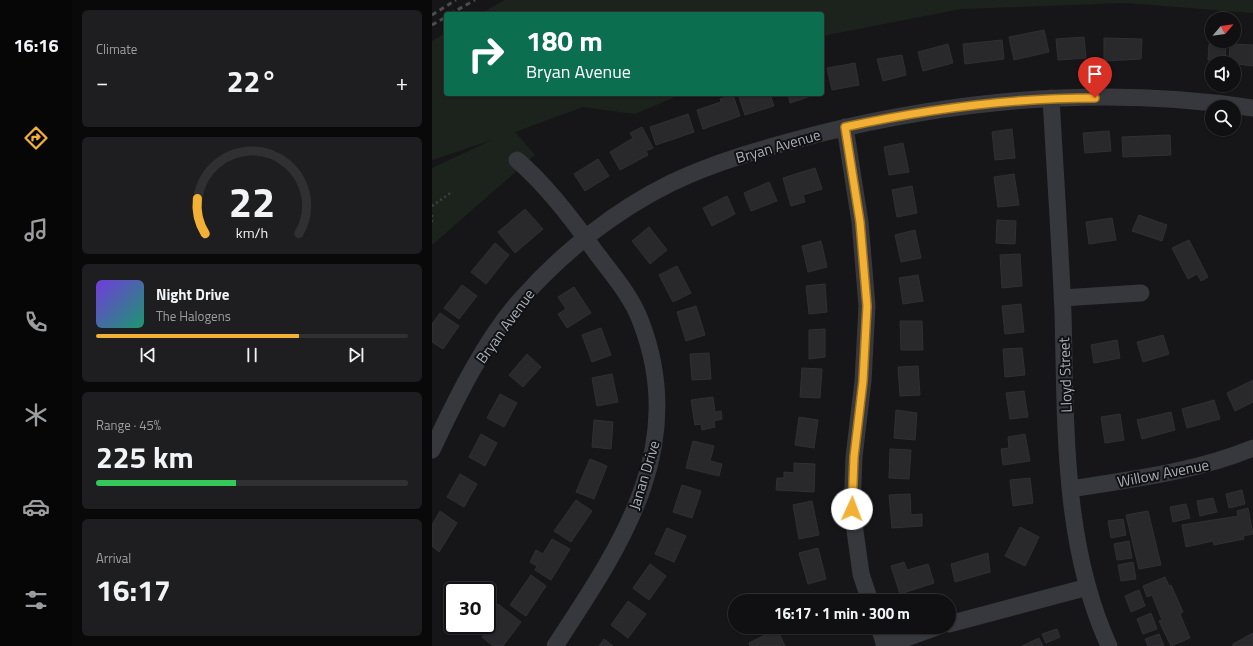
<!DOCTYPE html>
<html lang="en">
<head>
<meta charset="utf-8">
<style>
	body { margin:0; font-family:"Titillium Web",sans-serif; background:#1e1e20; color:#f1f3f6; height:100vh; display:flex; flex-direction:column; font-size:15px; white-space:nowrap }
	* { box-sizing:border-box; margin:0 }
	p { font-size:13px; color:#9c9d9f }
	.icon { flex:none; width:22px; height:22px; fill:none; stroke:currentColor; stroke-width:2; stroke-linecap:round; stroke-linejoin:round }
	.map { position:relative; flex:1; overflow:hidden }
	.side { display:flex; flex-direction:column; gap:10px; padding:10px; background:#09090a; width:360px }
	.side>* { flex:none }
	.banner { position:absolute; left:12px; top:12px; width:380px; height:84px; border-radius:4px; box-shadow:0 1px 3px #0004,0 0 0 1px #303032; background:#0b6e4f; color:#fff; overflow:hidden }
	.needle { width:26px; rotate:61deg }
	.tools { position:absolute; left:773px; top:12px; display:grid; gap:8px }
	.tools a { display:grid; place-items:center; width:36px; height:36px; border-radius:50%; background:#101012; box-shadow:0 1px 3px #0004,0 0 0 1px #303032; font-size:20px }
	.speed { position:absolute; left:12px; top:582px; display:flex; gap:8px; font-size:20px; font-weight:700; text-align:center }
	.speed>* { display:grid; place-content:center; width:52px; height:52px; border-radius:50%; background:#101012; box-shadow:0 1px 3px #0004,0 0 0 1px #303032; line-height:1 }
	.speed .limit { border:2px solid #111; border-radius:6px; background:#fff; color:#111 }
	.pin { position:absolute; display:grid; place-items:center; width:34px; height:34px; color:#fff; margin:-41px -17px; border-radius:50% 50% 50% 0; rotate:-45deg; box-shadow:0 0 4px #0007 }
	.pin .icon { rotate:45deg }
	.me { position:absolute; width:44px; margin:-22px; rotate:2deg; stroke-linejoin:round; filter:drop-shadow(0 0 3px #0008) }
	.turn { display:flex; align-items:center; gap:14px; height:84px; padding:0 16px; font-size:18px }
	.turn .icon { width:52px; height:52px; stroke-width:2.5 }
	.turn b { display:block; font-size:28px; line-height:34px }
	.big { font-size:30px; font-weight:700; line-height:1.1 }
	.side .tile { flex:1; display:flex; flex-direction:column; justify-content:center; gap:6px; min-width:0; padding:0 14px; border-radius:6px; background:#1e1e20 }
	.side .dial { align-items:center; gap:0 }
	.dial svg { height:104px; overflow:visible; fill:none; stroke:#303032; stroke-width:7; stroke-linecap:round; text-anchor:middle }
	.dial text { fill:#f1f3f6; stroke:none }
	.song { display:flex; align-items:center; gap:12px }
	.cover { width:48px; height:48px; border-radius:6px; background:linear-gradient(135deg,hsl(260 70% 55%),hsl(160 70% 35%)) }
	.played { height:4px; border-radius:2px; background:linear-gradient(90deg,#f2b134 65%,#303032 65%) }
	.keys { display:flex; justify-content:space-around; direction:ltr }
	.heat { display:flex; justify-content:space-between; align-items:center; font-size:22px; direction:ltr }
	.charge { height:6px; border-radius:3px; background:linear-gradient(90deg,#34c759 45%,#303032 0) }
	.trip { position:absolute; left:296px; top:594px; width:228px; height:40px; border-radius:20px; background:#101012; box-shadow:0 1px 3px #0004,0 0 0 1px #303032; font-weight:700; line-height:40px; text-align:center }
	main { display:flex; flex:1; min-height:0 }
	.menu { display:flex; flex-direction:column; width:72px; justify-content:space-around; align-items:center; background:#060607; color:#9c9d9f }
	.menu .icon { width:28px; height:28px }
	.menu .selected { color:#f2b134 }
	.menu b { font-size:18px; color:#f1f3f6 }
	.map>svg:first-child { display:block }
</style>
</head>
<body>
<main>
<nav class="menu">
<b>16:16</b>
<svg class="icon selected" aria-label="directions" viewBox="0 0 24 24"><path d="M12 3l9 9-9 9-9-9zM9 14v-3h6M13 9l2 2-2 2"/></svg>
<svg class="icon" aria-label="music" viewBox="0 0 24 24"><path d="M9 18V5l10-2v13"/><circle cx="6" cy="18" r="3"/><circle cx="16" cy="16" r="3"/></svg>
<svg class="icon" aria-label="phone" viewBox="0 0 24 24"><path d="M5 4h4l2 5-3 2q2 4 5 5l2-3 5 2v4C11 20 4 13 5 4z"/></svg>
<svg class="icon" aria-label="climate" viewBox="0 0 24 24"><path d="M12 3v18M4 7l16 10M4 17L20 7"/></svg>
<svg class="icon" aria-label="car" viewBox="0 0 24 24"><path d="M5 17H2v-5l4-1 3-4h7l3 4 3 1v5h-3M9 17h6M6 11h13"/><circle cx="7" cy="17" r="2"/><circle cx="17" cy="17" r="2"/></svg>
<svg class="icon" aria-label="filters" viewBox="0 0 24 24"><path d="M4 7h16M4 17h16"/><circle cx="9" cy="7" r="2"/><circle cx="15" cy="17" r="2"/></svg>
</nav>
<section class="side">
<div class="tile"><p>Climate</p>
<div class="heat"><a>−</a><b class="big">22°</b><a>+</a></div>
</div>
<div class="tile dial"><svg viewBox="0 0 100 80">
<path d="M14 69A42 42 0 1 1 86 69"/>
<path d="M14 69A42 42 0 0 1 8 42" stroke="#f2b134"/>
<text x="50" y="56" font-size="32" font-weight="700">22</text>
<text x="50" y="72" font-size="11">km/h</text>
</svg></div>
<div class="tile">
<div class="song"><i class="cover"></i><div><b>Night Drive</b><p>The Halogens</p></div></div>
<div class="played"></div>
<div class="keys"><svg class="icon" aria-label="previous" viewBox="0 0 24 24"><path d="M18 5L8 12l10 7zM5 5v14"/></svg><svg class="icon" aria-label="pause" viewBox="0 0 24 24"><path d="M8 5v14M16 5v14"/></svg><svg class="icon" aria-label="next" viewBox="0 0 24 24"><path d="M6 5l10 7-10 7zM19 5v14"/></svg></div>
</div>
<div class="tile"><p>Range · 45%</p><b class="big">225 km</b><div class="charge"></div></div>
<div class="tile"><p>Arrival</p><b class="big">16:17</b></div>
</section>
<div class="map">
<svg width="821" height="646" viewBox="0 0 821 646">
	<rect width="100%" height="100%" fill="#161618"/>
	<path fill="#1c231d" d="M73 0H821V13L694 3 529 9 390 36V14H48Z
		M14 33V94H250L203 114 151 107 83 132 103 155 0 245V168L60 140 0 160V41Z"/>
	<path fill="#29292c" stroke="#303034" d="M612 30 617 52 582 60 577 37Z
		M652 37 654 58 626 60 624 39Z
		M672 38 710 39 709 59 672 61Z
		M570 40 572 59 533 64 531 44Z
		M516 44 521 63 491 71 486 52Z
		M777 44 794 45 793 61 776 60Z
		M798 44 821 45V66L797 63Z
		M470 55 474 75 451 81 445 59Z
		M423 63 427 85 400 90 395 68Z
		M306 94H338L342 106 313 115Z
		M356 94H385L358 103Z
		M301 95 308 116 271 129 265 110 289 102 288 99Z
		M256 114 262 132 224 145 218 127Z
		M210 127 221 148 214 151 216 155 188 170 178 152 201 138 198 133Z
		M580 129 583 158 563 160 560 132Z
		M677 131 679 151 653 153 651 133Z
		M738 135 739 155 691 157 690 137Z
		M471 143 477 172 457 175 452 147Z
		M166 159 177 176 153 191 142 174Z
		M383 168 390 189 371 195 373 202 359 206 351 178Z
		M582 174 587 205 566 207 562 177Z
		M337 182 345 201 319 211 312 193Z
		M480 186 485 213 465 217 460 190Z
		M295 196 303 214 280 226 271 208Z
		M93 209 111 229 83 253 66 232Z
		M707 215 735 225 730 241 700 231Z
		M680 218 684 240 657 244 654 222Z
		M565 220 584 221 583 244 564 243Z
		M217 227 235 250 218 264 200 241Z
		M483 230 489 258 469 262 463 235Z
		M757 240 776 277 769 281 765 274 756 279 740 248Z
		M389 241 395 267 376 272 370 246Z
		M63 243 77 255 54 284 39 272Z
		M588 254 590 286 570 288 568 255Z
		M245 266 259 293 241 302 227 275Z
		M486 275 491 301 471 304 467 278Z
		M393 284 395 312 377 314 374 286Z
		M30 285 45 296 27 319 12 308Z
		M142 287 159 313 135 328 126 314 134 309 126 297Z
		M589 304 592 332 573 334 570 306Z
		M264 306 273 335 254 341 245 312Z
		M8 313 27 326 11 349 0 342V324Z
		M468 321H490L491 350H469Z
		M169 328 179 355 160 362 150 335Z
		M393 329V357L377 359V330Z
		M731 335 737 354 711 362 705 342Z
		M685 340 688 358 662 363 659 345Z
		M590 348 593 375 573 377 571 349Z
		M277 353 279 379 260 380 258 354Z
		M95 354 109 367 91 387 77 375Z
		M486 366 488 395 468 396 466 367Z
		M370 368 390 369 388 398 368 397Z
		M180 374 186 402 165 406 160 378Z
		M821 380V402L803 411 795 393Z
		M592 391 596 417 578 419 574 393Z
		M68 394 85 403 72 427 55 418Z
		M281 397 283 412 289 411 290 419 282 421 283 427 270 430 269 424 263 425 259 400Z
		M782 400 788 419 755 428 750 409Z
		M464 410 485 413 483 440 462 438Z
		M739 412 743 430 710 439 705 420Z
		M688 414 692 440 673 443 669 417Z
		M367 417 386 420 382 448 363 445Z
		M162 420 181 422 179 449 160 447Z
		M49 434 65 443 53 466 37 457Z
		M593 434 598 461 571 465 569 449 577 448 576 437Z
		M261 441 282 446 278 461 290 464 287 476 254 468Z
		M458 449 479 450 477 479 457 478Z
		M158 459 175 466 162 499 144 492Z
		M362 463 383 464 382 492 344 490 345 478H352V472L362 473Z
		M28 474 45 484 32 507 15 497Z
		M598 478 601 503 581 506 578 480Z
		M250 485 269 491 260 518 241 512Z
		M810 490 813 504 797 508 794 494Z
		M478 494 479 515 490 514V526L460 528 457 495Z
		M781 498 785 512 768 516 765 501Z
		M144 500 160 511 139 542 122 531Z
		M380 501 387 535 367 539 361 505Z
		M754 504 758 518 741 522 738 507Z
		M816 508 821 534 811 536 812 539 782 545 781 541 754 547 750 525 806 516 805 511Z
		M8 511 25 523 7 552 0 546V525Z
		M716 511 729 565 707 569 694 515Z
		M691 519 694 535 679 538 676 521Z
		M588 527 607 537 593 566 573 556Z
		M235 528 254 536 242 562 223 554Z
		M120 539 138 549 119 580 103 570 105 566 98 562 104 550 111 554Z
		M697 541 700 558 685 560 682 544Z
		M386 548 394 579 376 584 367 553Z
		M556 553 558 572 523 582 519 564Z
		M472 562 475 570 496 564 502 583 468 594 459 566Z
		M701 562 704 579 689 581 686 565Z
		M218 564 234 576 217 600 201 588Z
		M99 575 114 586 94 616 78 605Z
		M733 577 737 586 739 585 751 612 748 614 758 638 739 646 727 621 730 620 720 595 715 597 711 586Z
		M707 590 713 606 699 612 693 596Z
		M196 601 214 614 196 638 179 625Z
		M66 604 89 622 71 646H61L50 637 65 618 59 613Z
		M719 613 725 629 711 634 705 619Z
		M378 627H393L381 633Z
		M345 629 353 646H318L317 643Z
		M625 629 628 637 614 643 610 634Z
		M821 633V646H801V644Z
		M727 634 732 646H716L713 639Z
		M607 638 611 646H590Z
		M172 639 181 646H167Z"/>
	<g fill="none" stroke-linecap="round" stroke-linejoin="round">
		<path stroke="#3d3f44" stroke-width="2.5" stroke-dasharray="2 3" stroke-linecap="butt" d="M0 206 20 192
			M0 215V223"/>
		<path stroke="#37383d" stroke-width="17" d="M619 98C623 170 628 241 631 313 634 424 630 543 677 646
			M413 127 428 222 435 306 431 381 422 457 420 509 429 574 438 601
			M85 160C112 183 144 224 165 254 181 275 200 297 209 322 257 448 189 545 123 646
			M630 298 709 293
			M0 450C23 401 54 337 91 297 132 251 184 210 239 183 285 161 336 147 386 134 527 99 676 86 821 108
			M638 489C701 479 762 472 821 448
			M517 624 656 587
			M447 627 453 646
			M452 646 505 627"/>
		<path stroke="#4a4c52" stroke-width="3" stroke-dasharray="5 4" stroke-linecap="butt" d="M18 14 43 0
			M0 15 24 0
			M0 25 14 17"/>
	</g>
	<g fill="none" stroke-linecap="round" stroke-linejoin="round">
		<g stroke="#9d7322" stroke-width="10">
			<path id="route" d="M420 509 422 457 431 381 435 306 428 222 413 127C495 109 579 98 663 98"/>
		</g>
		<use href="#route" stroke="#f2b134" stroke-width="7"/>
	</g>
	<g text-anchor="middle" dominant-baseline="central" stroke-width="4" stroke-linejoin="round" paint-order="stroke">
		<g font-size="15" fill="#a8adb8" stroke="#111113">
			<text transform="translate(346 146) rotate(-16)">Bryan Avenue</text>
			<text transform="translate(73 326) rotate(-54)">Bryan Avenue</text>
			<text transform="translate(633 375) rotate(-92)">Lloyd Street</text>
			<text transform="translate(731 473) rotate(-11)">Willow Avenue</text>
			<text transform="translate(212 475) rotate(-73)">Janan Drive</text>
		</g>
	</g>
</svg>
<div class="tools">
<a><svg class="needle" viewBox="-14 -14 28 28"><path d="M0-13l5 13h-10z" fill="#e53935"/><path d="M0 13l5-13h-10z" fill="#9c9d9f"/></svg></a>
<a><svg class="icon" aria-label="sound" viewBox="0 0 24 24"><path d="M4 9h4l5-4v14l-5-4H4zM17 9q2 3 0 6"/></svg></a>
<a><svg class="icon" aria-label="search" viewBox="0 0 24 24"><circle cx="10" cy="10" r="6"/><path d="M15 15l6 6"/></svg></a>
</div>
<div class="speed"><div class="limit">30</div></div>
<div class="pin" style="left:663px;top:98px;background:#d93025"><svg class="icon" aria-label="arrive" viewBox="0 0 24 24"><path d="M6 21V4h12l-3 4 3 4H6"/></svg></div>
<svg class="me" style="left:420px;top:509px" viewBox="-20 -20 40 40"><circle r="19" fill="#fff"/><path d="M0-13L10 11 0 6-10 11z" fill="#f2b134"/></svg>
<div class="trip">16:17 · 1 min · 300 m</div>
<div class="banner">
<div class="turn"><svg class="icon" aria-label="right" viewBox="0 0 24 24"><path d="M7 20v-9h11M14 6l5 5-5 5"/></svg><div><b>180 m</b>Bryan Avenue</div></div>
</div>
</div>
</main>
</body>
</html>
